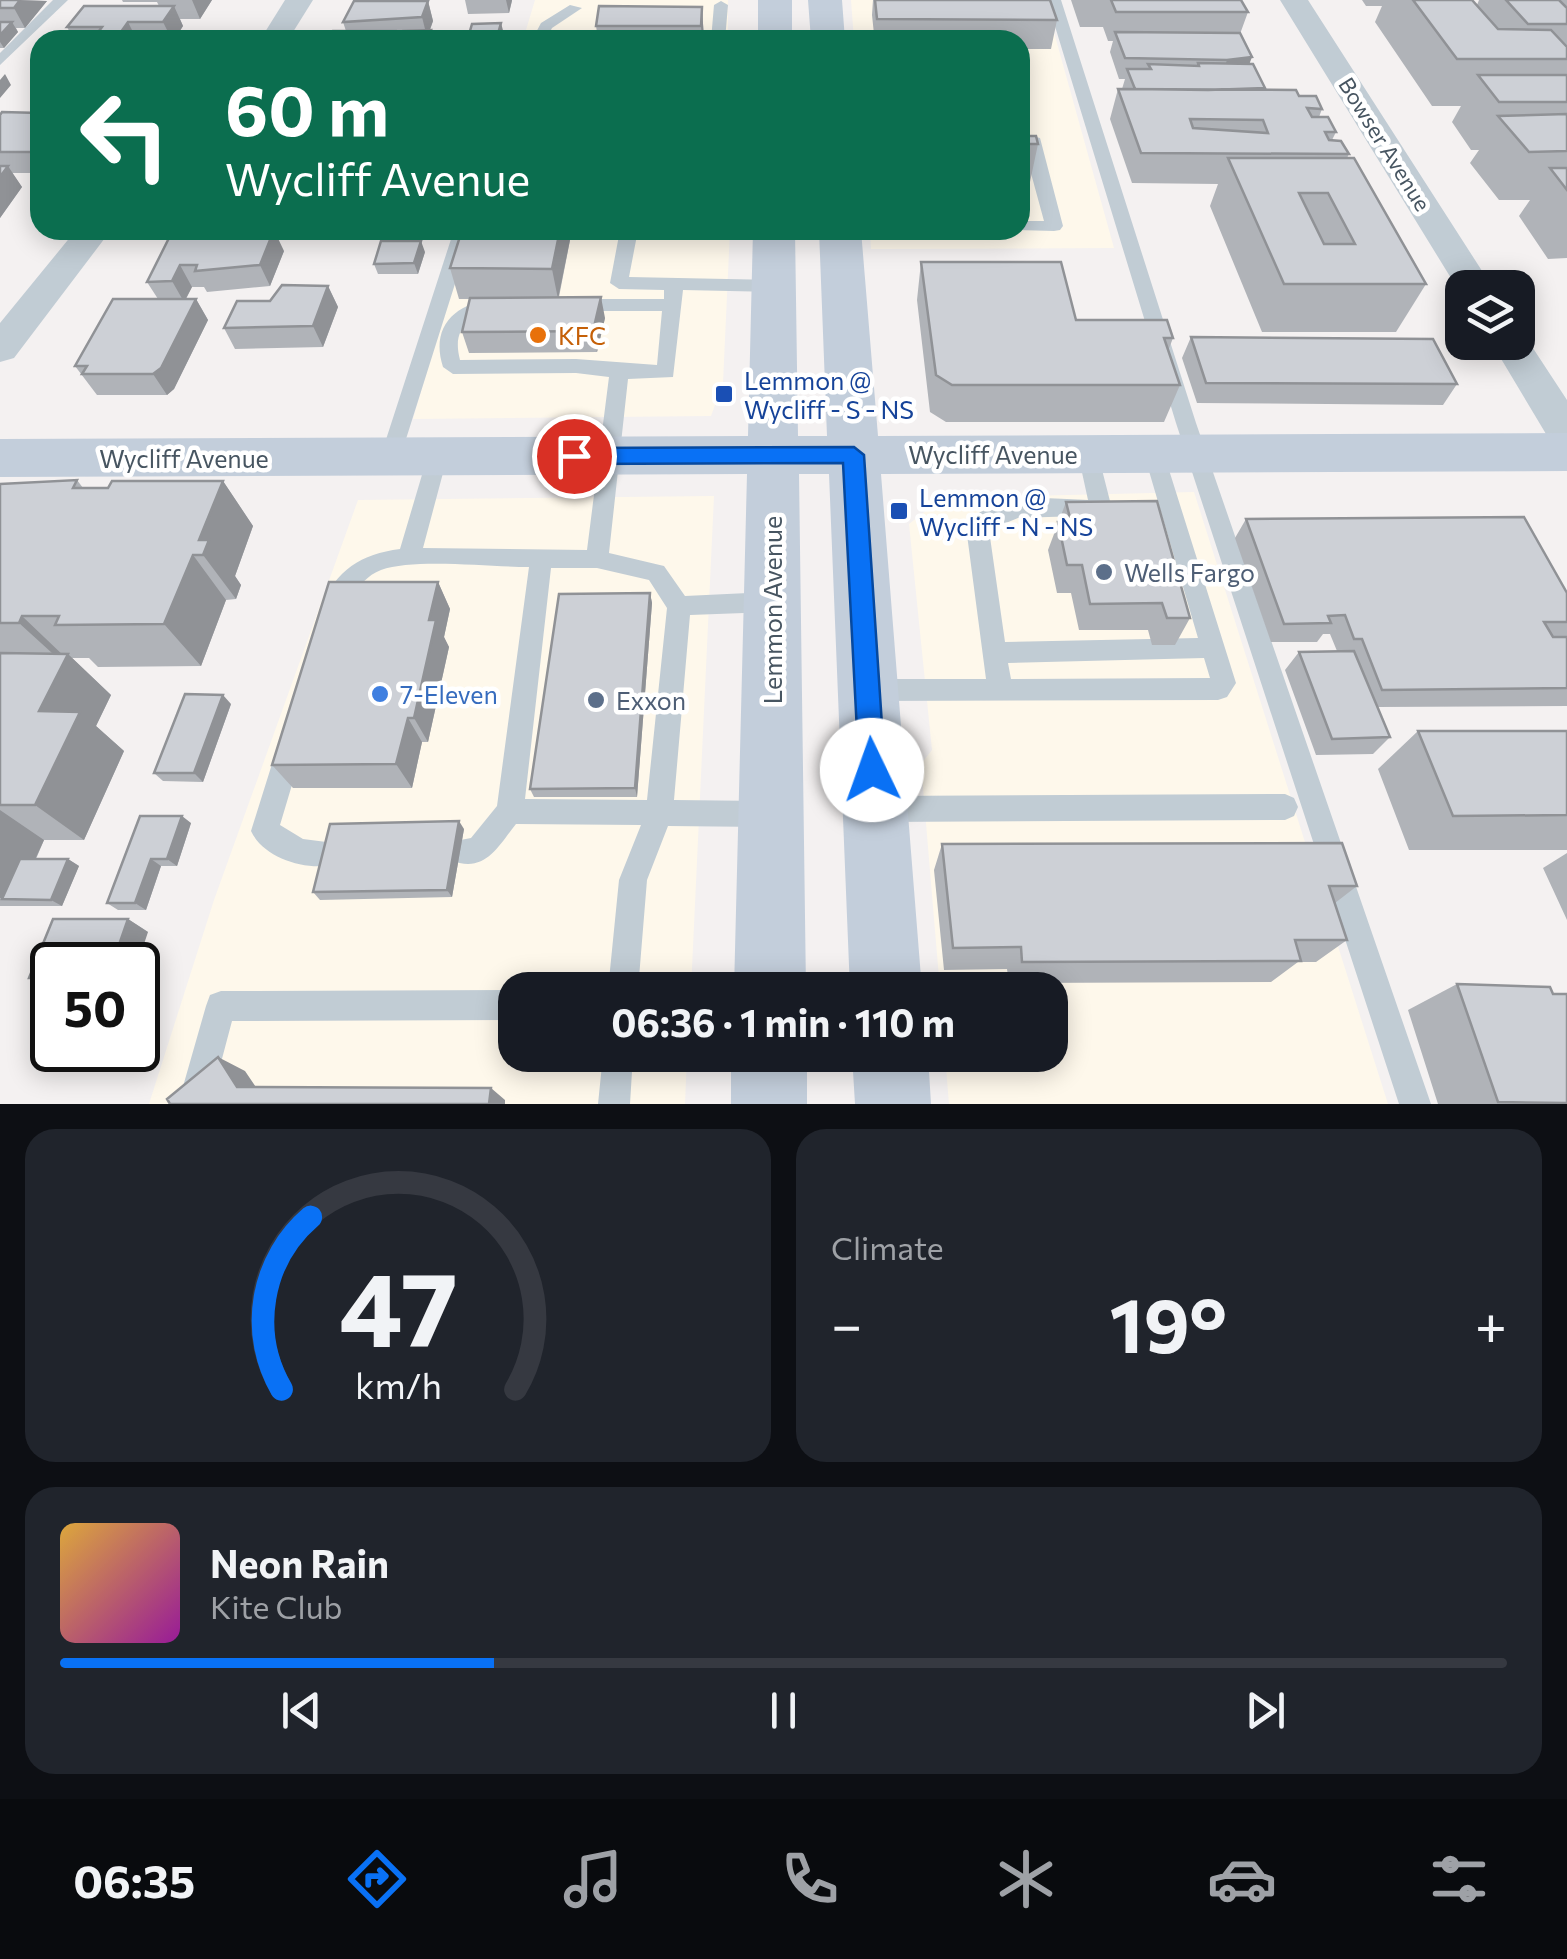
<!DOCTYPE html>
<html lang="en">
<head>
<meta charset="utf-8">
<style>
	body { margin:0; font-family:Commissioner,sans-serif; background:#20242c; color:#f1f3f6; height:100vh; display:flex; flex-direction:column; font-size:38px; white-space:nowrap }
	* { box-sizing:border-box; margin:0 }
	p { font-size:32px; color:#9ea1a6 }
	.icon { flex:none; width:55px; height:55px; fill:none; stroke:currentColor; stroke-width:2; stroke-linecap:round; stroke-linejoin:round }
	.map { position:relative; height:1104px; overflow:hidden }
	.side { display:flex; flex-direction:column; gap:25px; padding:25px; background:#0d0f14; flex:1 }
	.side>* { flex:none }
	.top-card { position:absolute; left:30px; top:30px; width:1000px; height:210px; border-radius:30px; box-shadow:0 5px 25px #0003; background:#0b6e4f; color:#fff; overflow:hidden }
	.buttons { position:absolute; left:1445px; top:270px; display:grid; gap:20px }
	.buttons a { display:grid; place-items:center; width:90px; height:90px; border-radius:20px; background:#171b24; box-shadow:0 5px 25px #0003; font-size:50px }
	.speed { position:absolute; left:30px; top:942px; display:flex; gap:20px; font-size:50px; font-weight:700; text-align:center }
	.speed>* { display:grid; place-content:center; width:130px; height:130px; border-radius:50%; background:#171b24; box-shadow:0 5px 25px #0003; line-height:1 }
	.speed .limit { border:5px solid #111; border-radius:15px; background:#fff; color:#111 }
	.pin { position:absolute; display:grid; place-items:center; width:85px; height:85px; color:#fff; margin:-42px; border:5px solid #fff; border-radius:50%; box-shadow:0 2px 10px #0007 }
	.me { position:absolute; width:110px; margin:-55px; rotate:357deg; stroke-linejoin:round; filter:drop-shadow(0 0 8px #0008) }
	.turn { display:flex; align-items:center; gap:35px; height:210px; padding:0 30px; font-size:45px }
	.turn .icon { width:130px; height:130px; stroke-width:2.5 }
	.turn b { display:block; font-size:70px; line-height:85px }
	.big { font-size:75px; font-weight:700; line-height:1.1 }
	.side .widget { flex:1; display:flex; flex-direction:column; justify-content:center; gap:15px; min-width:0; padding:0 35px; border-radius:30px; background:#20242c }
	.side .dial { align-items:center; gap:0 }
	.dial svg { height:260px; overflow:visible; fill:none; stroke:#363941; stroke-width:7; stroke-linecap:round; text-anchor:middle }
	.dial text { fill:#f1f3f6; stroke:none }
	.song { display:flex; align-items:center; gap:30px }
	.cover { width:120px; height:120px; border-radius:15px; background:linear-gradient(135deg,hsl(40 70% 55%),hsl(300 70% 35%)) }
	.played { height:10px; border-radius:5px; background:linear-gradient(90deg,#0971f5 30%,#363941 30%) }
	.keys { display:flex; justify-content:space-around; direction:ltr }
	.heat { display:flex; justify-content:space-between; align-items:center; font-size:55px; direction:ltr }
	.side .tiles { flex:1; display:grid; gap:25px; grid-template-columns:1fr 1fr }
	.widget:last-child { grid-column:span 2 }
	.trip { position:absolute; left:498px; top:972px; width:570px; height:100px; border-radius:30px; background:#171b24; box-shadow:0 5px 25px #0003; font-weight:700; line-height:100px; text-align:center }
	.tabs { display:flex; height:160px; justify-content:space-around; align-items:center; background:#090b0e; color:#9ea1a6 }
	.tabs .icon { width:70px; height:70px }
	.tabs .current { color:#0971f5 }
	.tabs b { font-size:45px; color:#f1f3f6 }
	.map>svg:first-child { display:block }
</style>
</head>
<body>
<div class="map">
<svg width="1567" height="1104" viewBox="0 0 1567 1104">
	<rect width="100%" height="100%" fill="#f4f1f1"/>
	<path fill="#fef8eb" d="M535 0H728V40H523Z
		M851 0H1045L1114 248 871 249 870 230H1020V40H854Z
		M468 230H730L723 383 711 416 413 419Z
		M1194 492 1388 1104H949L945 1055H1050V990H940L921 764 932 750 909 524 942 498Z
		M714 496 691 990H515V1055H687L685 1104H149L214 900 358 500Z"/>
	<g fill="none" stroke-linecap="round" stroke-linejoin="round">
		<path fill="#c1ccd4" fill-rule="evenodd" d="M53 0H68L0 65V53Z
			M1047 0H1061L1196 423 1431 1104H1399L1176 423Z
			M721 1 728 5 725 40H711L714 5Z
			M570 5 582 8 552 28 546 40H532L541 23Z
			M1020 133 1040 138 1063 226 1060 230 1054 231 1015 230H1020V221H1044Z
			M454 230H472L400 458 390 466 380 458Z
			M620 230H638L629 277 774 280 783 286 774 292 683 290 673 377 628 379 609 553 664 566 685 596 772 592 780 595 784 602 780 609 772 612 690 615 674 800 769 801 778 805 782 814 778 823 769 827 668 826 647 880 638 990H608L619 880 641 825 516 824C497 848 485 874 450 860L446 851 450 842 471 838 497 806 529 567C490 567 414 558 381 570 351 581 347 622 325 614L321 607C336 570 361 554 400 549L427 458 437 450 447 458 423 548 587 550 609 377 576 373 453 374 443 367C430 327 455 303 494 299L503 305 501 309C471 316 451 326 460 360L576 359 657 365 662 311H576L567 305 576 299H664V290L619 289 610 283ZM551 568H597L649 580 667 608 647 800 525 799Z
			M1088 446 1098 454 1112 509 1109 515 1018 518 989 530 1005 642 1198 638 1144 454 1154 446 1164 454 1236 683 1227 697 1218 700 870 701 861 698 858 690 861 682 870 679H986L966 527C988 490 1052 499 1088 500L1078 454ZM1204 658 1210 678 1011 679 1008 663Z
			M290 736 299 740 303 748 280 825 303 839 342 844 346 853 342 862C314 874 264 860 251 831L277 748 281 740Z
			M1285 794 1294 798 1298 807 1294 816 1285 820 879 822 870 818 866 809 870 800 879 796Z
			M515 990V1020L232 1021 210 1104H178L206 1006 210 995 221 991Z
			M603 1055H633L630 1104H598Z"/>
		<path fill="#c1ccd4" fill-rule="evenodd" d="M285 0H313L288 40H260Z
			M1280 0H1308L1493 288H1462V296Z
			M76 230H111L14 358 0 362V323Z
			M1518 331 1523 333 1567 400V448L1552 444 1491 342H1518Z"/>
		<path fill="#c3cedb" fill-rule="evenodd" d="M758 0H792V40H758Z
			M808 0H842L845 40H811Z
			M753 230H795L798 436H827L819 230H861L878 436 1567 433V471L881 474 922 990H850L829 474H799L806 990H734L747 474 0 477V439L748 436Z
			M731 1055H807V1104H731Z
			M852 1055H928L931 1104H855Z"/>
	</g>
	<path fill="#b0b3b8" d="M0 0 47 1 25 28H16L18 32 4 48H0Z
		M122 0H212L200 19H180L183 26 174 40H74L67 27 159 6 157 2H123Z
		M364 0 428 1 433 21 430 30H431L433 40H329L346 31 343 22Z
		M465 0H512V1L509 13 468 14Z
		M873 0H1050L1057 20 1051 49H1020V40H867V34H874L872 15Z
		M1071 0H1241L1248 12 1240 34 1250 64 1265 88 1264 90 1299 96 1322 109 1319 117 1336 132 1332 140 1349 154 1347 158 1426 284 1396 332H1262L1210 206 1218 184 1132 183 1110 119 1118 89H1122L1125 79H1119L1110 52 1113 41H1108L1103 27H1080Z
		M1362 0H1472L1477 5 1479 0H1567V6H1565L1567 8V258L1548 259 1519 216 1530 200H1499L1470 163 1479 150H1471L1452 122 1461 106H1432L1375 22 1382 6H1366Z
		M702 7 704 40H540L598 39 596 26Z
		M504 34 502 40H469L468 38Z
		M40 113V173H12L22 187 0 218V115Z
		M1020 136 1038 144 1030 182H1020Z
		M173 230 284 251 270 286 207 292 204 287H192L186 299H196L208 320 174 389 167 395H97L75 366 158 299 147 282Z
		M462 230H572L559 297 605 318 597 352 469 353 462 332 470 299H459L450 268Z
		M425 252 418 274H378L374 264Z
		M921 262 1076 320 1173 338 1168 351 1180 385 1164 422H946L930 412 917 300Z
		M328 286 338 307 323 347 235 349 224 328 270 301Z
		M1191 337 1457 384 1443 405 1197 403 1182 358Z
		M77 480 83 488H108L223 481 253 526 235 576 241 585 236 599 226 600 201 666 98 667 89 658H72L111 695 96 726 124 751 84 840H44L36 859H68L79 866 62 906H0V484Z
		M1066 502 1190 618 1175 645H1152L1148 630H1079L1071 593H1057L1048 550Z
		M1246 519 1567 622V706L1377 707 1390 737 1373 754 1316 755 1285 670 1299 652 1337 651 1330 634H1323L1317 642H1271L1235 538Z
		M438 582 450 609 444 637 449 647 428 742H422L412 788H293L272 765Z
		M650 593 652 603 637 797H534L530 789Z
		M231 704 203 782 163 781 154 773Z
		M1418 731H1567V850H1409L1378 769Z
		M140 816 191 823 177 866H161L146 910H118L107 903Z
		M464 829 452 897 320 900 313 892Z
		M942 844 1357 886 1335 903 1347 940 1316 962H1298L1271 982 1009 983 1007 969 944 970 934 870Z
		M1567 853V920L1543 868Z
		M128 919 148 932 52 965V989L29 978Z
		M1457 984 1553 994 1567 1104H1438L1408 1010Z"/>
	<path fill="#909296" d="M20 0 47 1 25 28 14 8Z
		M192 0H212L200 19Z
		M506 0H512L509 13Z
		M428 1 433 21 427 37 422 17Z
		M174 6 183 26 174 40H172L163 22Z
		M702 7 704 40H702L701 26Z
		M12 22 18 32 4 48 0 42V35Z
		M128 22 137 40H117L116 39Z
		M501 23 504 34 502 40H498Z
		M1252 57 1244 78 1220 80 1227 60Z
		M5 74 11 85 0 98V80Z
		M8 166 22 187 0 218V177Z
		M274 230 284 251 270 286 260 265Z
		M560 230H572L558 299 552 269Z
		M421 241 425 252 418 274 414 263Z
		M180 265 192 287 184 302 172 281Z
		M328 286 338 307 323 347 313 326Z
		M601 297 605 318 597 352 593 331Z
		M196 299 208 320 174 389 167 395 153 374Z
		M223 481 253 526 235 576 241 585 236 599 203 555 199 540Z
		M193 555 226 600 201 666 164 624Z
		M438 582 450 609 444 637 449 647 428 742 414 718 429 620Z
		M650 593 652 603 637 797 635 788Z
		M22 616 66 658 68 654 111 695 96 726 124 751 84 840 35 805 39 711 63 663 19 623Z
		M223 695 231 704 203 782 194 773Z
		M408 718 422 742 412 788 396 764Z
		M0 810 44 840 17 899 0 898Z
		M182 816 191 823 177 866 167 859Z
		M459 821 464 829 452 897 447 890Z
		M68 859 79 866 62 906 51 900Z
		M151 859 161 866 146 910 135 903Z
		M128 919 148 932 137 965H112Z
		M218 1057 245 1071 264 1099 237 1087Z
		M491 1088 505 1100V1104H489Z"/>
	<path fill="#cdd0d6" stroke="#909296" stroke-width="2.5" fill-rule="evenodd" d="M0 0H20L14 8H0Z
		M875 0H1050L1057 20 877 19Z
		M1111 0H1241L1248 12H1116Z
		M1413 0H1472L1498 29 1551 30 1567 47V59H1457Z
		M1506 0H1559L1567 8V24H1528Z
		M354 1H428L422 17 343 22Z
		M84 6H174L163 22H128L116 39H93L102 27H67Z
		M599 6 702 7 701 26H596Z
		M0 22H12L0 35Z
		M501 23 497 37 468 38 472 24Z
		M431 30 427 40H329L333 31H395L392 38 400 37 403 31Z
		M1115 32 1240 33 1252 57 1227 60 1125 58Z
		M867 34H957L958 40H868Z
		M541 39H658V40H540Z
		M1198 63 1253 64 1265 88 1208 90 1135 89 1127 69H1151L1148 64 1199 66Z
		M1478 75H1567V102H1499Z
		M1118 89 1296 90 1299 96H1316L1322 109 1307 108 1312 117H1328L1336 132H1325L1329 140 1341 141 1349 154 1141 153ZM1190 119 1263 120 1268 133 1193 128Z
		M2 112 40 113V148L36 152H0V115Z
		M1567 114V151L1529 152 1498 116Z
		M1020 136H1036L1038 144H1020Z
		M1228 158H1354L1426 284H1284ZM1299 193H1328L1355 244H1324Z
		M0 166H8L0 177Z
		M1550 168H1567V190Z
		M173 230H274L260 265 195 271 197 265H180L172 281 147 282Z
		M462 230H560L552 269 450 268Z
		M381 241H421L414 263 374 264Z
		M921 262H1061L1076 320H1167L1173 338H1164L1180 385H952L936 375Z
		M282 285 328 286 313 326 224 328 237 301H270Z
		M601 297 593 331 462 332 470 298Z
		M113 299H196L161 368 153 374H82L87 366H75Z
		M1191 337 1433 339 1457 384 1206 383Z
		M77 480 73 488H108L112 481H223L199 540H209L203 555H193L164 624 55 625 59 616H22L19 623H0V484Z
		M1157 501 1190 618H1167L1162 603 1090 604 1082 565H1067L1058 522H1071L1066 502Z
		M1524 517 1567 593V622H1544L1553 637H1567V688L1382 690 1362 639H1354L1345 615 1328 616 1331 623 1284 624 1246 519Z
		M329 582H438L429 620H436L414 718H408L396 764 272 765Z
		M650 593 635 788 530 789 559 594Z
		M1354 651 1390 737 1332 739 1299 652Z
		M0 653 68 654 39 711 80 712 35 805H0Z
		M185 694 223 695 194 773H154Z
		M1418 731H1567V815L1453 816Z
		M140 816H182L167 859H151L135 903H107Z
		M459 821 447 890 313 892 330 824Z
		M1342 843 1357 886H1329L1347 940H1295L1301 961 1022 962 1021 947 953 948 942 844Z
		M20 859H68L51 900 2 899Z
		M53 919H128L112 965H52V978H29Z
		M1457 984 1550 987 1553 994H1567V1103L1498 1102Z
		M218 1057 237 1087 491 1088 489 1104H170L167 1099Z"/>
	<path fill="#0971f5" stroke="#06499f" stroke-width="2.5" d="M854 447 864 455 885 770 882 778 872 782 863 778 859 770 843 463 574 464 563 456 574 448Z"/>
	<circle fill="#e8710a" stroke="#fff" stroke-width="4" cx="538" cy="335" r="10"/>
	<g fill="#1a4fb4" stroke="#fff" stroke-width="4">
		<rect x="714" y="384" width="20" height="20" rx="5"/>
		<rect x="889" y="501" width="20" height="20" rx="5"/>
	</g>
	<g fill="#5c6f8a" stroke="#fff" stroke-width="4">
		<circle cx="1104" cy="572" r="10"/>
		<circle cx="596" cy="700" r="10"/>
	</g>
	<circle fill="#3f7fe0" stroke="#fff" stroke-width="4" cx="380" cy="694" r="10"/>
	<g text-anchor="middle" dominant-baseline="central" stroke-width="9" stroke-linejoin="round" paint-order="stroke">
		<g font-size="22" fill="#475561" stroke="#fff">
			<text transform="translate(1385 144) rotate(58)">Bowser Avenue</text>
		</g>
		<g font-size="25" fill="#c56008" stroke="#fff" text-anchor="start">
			<text x="558" y="335">KFC</text>
		</g>
		<g font-size="25" fill="#164399" stroke="#fff" text-anchor="start">
			<text x="744" y="380">Lemmon @<tspan x="744" dy="29">Wycliff - S - NS</tspan></text>
			<text x="919" y="497">Lemmon @<tspan x="919" dy="29">Wycliff - N - NS</tspan></text>
		</g>
		<g font-size="25" fill="#475561" stroke="#fff">
			<text x="993" y="454">Wycliff Avenue</text>
			<text x="184" y="458">Wycliff Avenue</text>
			<text transform="translate(772 610) rotate(-90)">Lemmon Avenue</text>
		</g>
		<g font-size="25" fill="#4e5e75" stroke="#fff" text-anchor="start">
			<text x="1124" y="572">Wells Fargo</text>
			<text x="616" y="700">Exxon</text>
		</g>
		<g font-size="25" fill="#366cbe" stroke="#fff" text-anchor="start">
			<text x="400" y="694">7-Eleven</text>
		</g>
	</g>
</svg>
<div class="buttons">
<a><svg class="icon" aria-label="layers" viewBox="0 0 24 24"><path d="M12 4l9 5-9 5-9-5zM3 14l9 5 9-5"/></svg></a>
</div>
<div class="speed"><div class="limit">50</div></div>
<div class="pin" style="left:574px;top:456px;background:#d93025"><svg class="icon" aria-label="arrive" viewBox="0 0 24 24"><path d="M6 21V4h12l-3 4 3 4H6"/></svg></div>
<svg class="me" style="left:872px;top:770px" viewBox="-20 -20 40 40"><circle r="19" fill="#fff"/><path d="M0-13L10 11 0 6-10 11z" fill="#0971f5"/></svg>
<div class="trip">06:36 · 1 min · 110 m</div>
<div class="top-card">
<div class="turn"><svg class="icon" aria-label="left" viewBox="0 0 24 24"><path d="M17 20v-9H6M10 6l-5 5 5 5"/></svg><div><b>60 m</b>Wycliff Avenue</div></div>
</div>
</div>
<section class="side">
<div class="tiles">
<div class="widget dial"><svg viewBox="0 0 100 80">
<path d="M14 69A42 42 0 1 1 86 69"/>
<path d="M14 69A42 42 0 0 1 23 16" stroke="#0971f5"/>
<text x="50" y="56" font-size="32" font-weight="700">47</text>
<text x="50" y="72" font-size="11">km/h</text>
</svg></div>
<div class="widget"><p>Climate</p>
<div class="heat"><a>−</a><b class="big">19°</b><a>+</a></div>
</div>
<div class="widget">
<div class="song"><i class="cover"></i><div><b>Neon Rain</b><p>Kite Club</p></div></div>
<div class="played"></div>
<div class="keys"><svg class="icon" aria-label="previous" viewBox="0 0 24 24"><path d="M18 5L8 12l10 7zM5 5v14"/></svg><svg class="icon" aria-label="pause" viewBox="0 0 24 24"><path d="M8 5v14M16 5v14"/></svg><svg class="icon" aria-label="next" viewBox="0 0 24 24"><path d="M6 5l10 7-10 7zM19 5v14"/></svg></div>
</div>
</div>
</section>
<nav class="tabs">
<b>06:35</b>
<svg class="icon current" aria-label="directions" viewBox="0 0 24 24"><path d="M12 3l9 9-9 9-9-9zM9 14v-3h6M13 9l2 2-2 2"/></svg>
<svg class="icon" aria-label="music" viewBox="0 0 24 24"><path d="M9 18V5l10-2v13"/><circle cx="6" cy="18" r="3"/><circle cx="16" cy="16" r="3"/></svg>
<svg class="icon" aria-label="phone" viewBox="0 0 24 24"><path d="M5 4h4l2 5-3 2q2 4 5 5l2-3 5 2v4C11 20 4 13 5 4z"/></svg>
<svg class="icon" aria-label="climate" viewBox="0 0 24 24"><path d="M12 3v18M4 7l16 10M4 17L20 7"/></svg>
<svg class="icon" aria-label="car" viewBox="0 0 24 24"><path d="M5 17H2v-5l4-1 3-4h7l3 4 3 1v5h-3M9 17h6M6 11h13"/><circle cx="7" cy="17" r="2"/><circle cx="17" cy="17" r="2"/></svg>
<svg class="icon" aria-label="filters" viewBox="0 0 24 24"><path d="M4 7h16M4 17h16"/><circle cx="9" cy="7" r="2"/><circle cx="15" cy="17" r="2"/></svg>
</nav>
</body>
</html>
